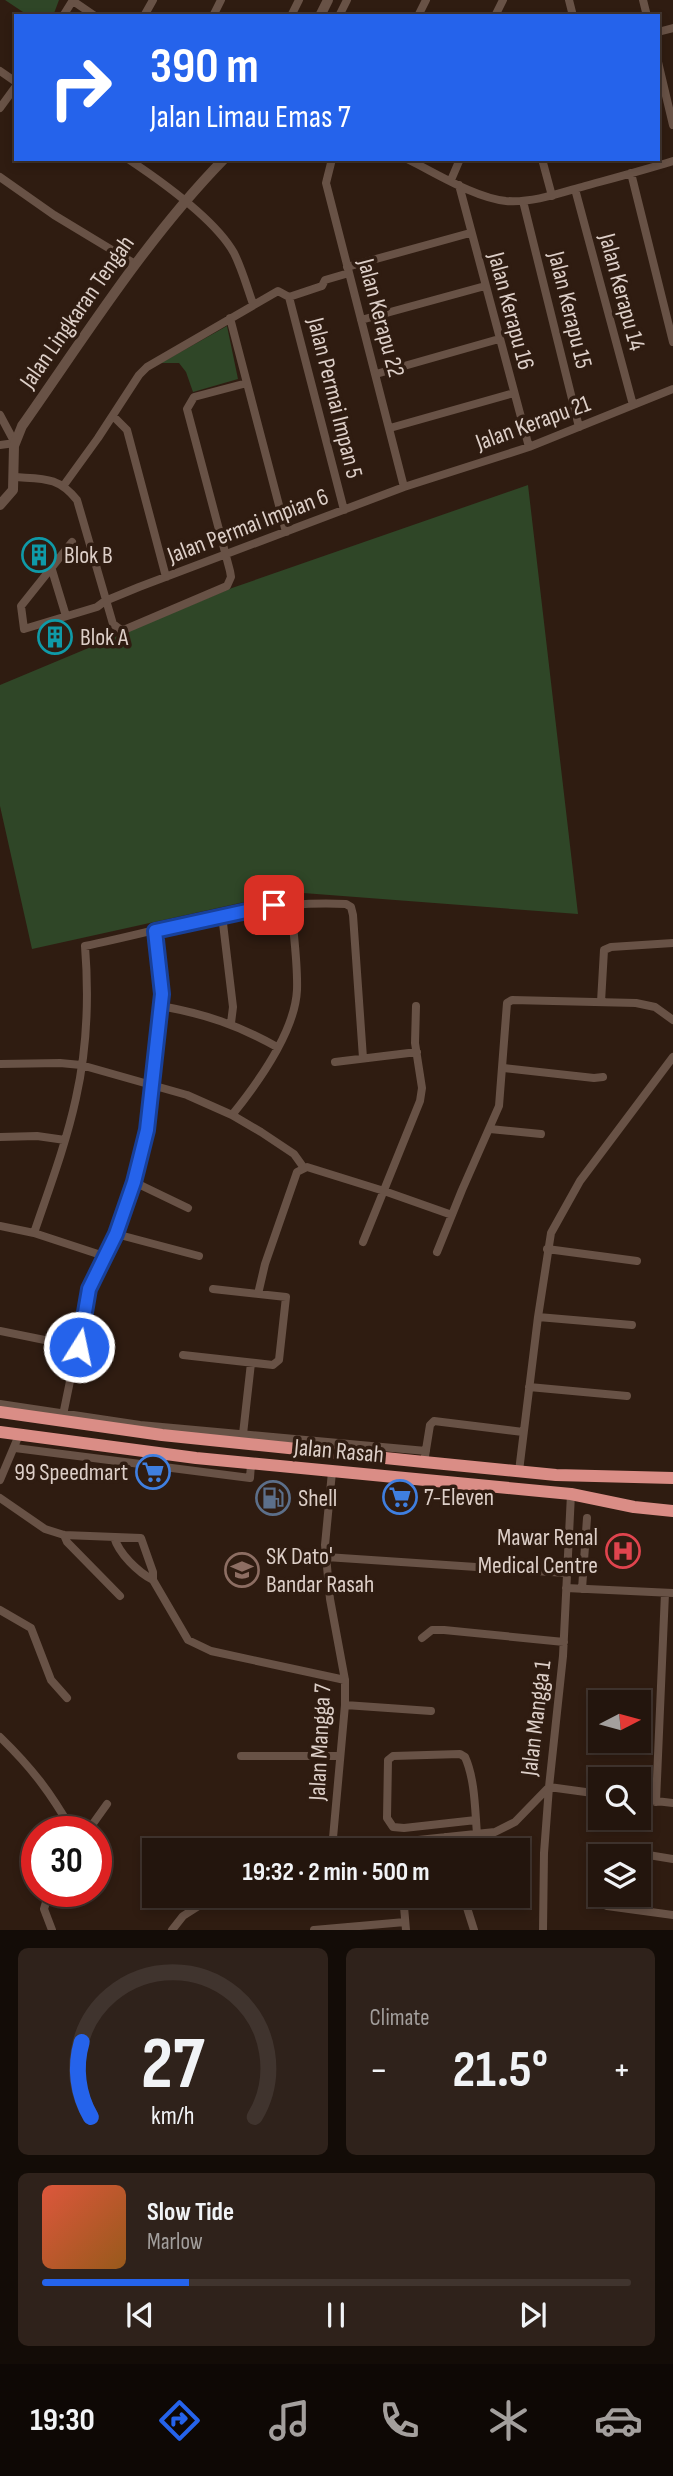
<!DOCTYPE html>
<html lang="en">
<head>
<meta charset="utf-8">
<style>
	body { margin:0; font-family:"Sofia Sans Condensed",sans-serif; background:#2f221b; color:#f1f3f6; height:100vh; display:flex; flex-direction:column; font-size:26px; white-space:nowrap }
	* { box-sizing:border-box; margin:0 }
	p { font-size:23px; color:#a39f9d }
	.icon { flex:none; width:38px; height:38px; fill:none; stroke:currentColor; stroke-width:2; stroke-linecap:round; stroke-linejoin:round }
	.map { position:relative; height:1930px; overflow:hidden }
	.side { display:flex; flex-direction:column; gap:18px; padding:18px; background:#130c07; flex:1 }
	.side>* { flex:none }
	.top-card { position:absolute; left:14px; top:14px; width:646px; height:147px; border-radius:0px; box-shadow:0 4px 10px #0003,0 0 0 2px #40342e; background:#2563eb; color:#fff; overflow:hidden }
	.needle { width:46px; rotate:84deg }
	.fabs { position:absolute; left:588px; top:1690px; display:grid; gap:14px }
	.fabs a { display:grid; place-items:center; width:63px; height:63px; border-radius:0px; background:#23150d; box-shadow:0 4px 10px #0003,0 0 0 2px #40342e; font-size:35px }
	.speed { position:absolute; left:21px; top:1816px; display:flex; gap:14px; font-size:35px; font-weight:700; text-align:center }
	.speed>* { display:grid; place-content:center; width:91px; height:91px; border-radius:50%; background:#23150d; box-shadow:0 4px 10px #0003,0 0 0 2px #40342e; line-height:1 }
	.speed .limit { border:10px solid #d22; background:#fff; color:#111 }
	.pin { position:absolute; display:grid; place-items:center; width:60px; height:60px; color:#fff; margin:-30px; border-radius:14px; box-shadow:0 4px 10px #0006 }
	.me { position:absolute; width:77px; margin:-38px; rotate:10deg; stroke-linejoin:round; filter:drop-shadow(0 0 5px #0008) }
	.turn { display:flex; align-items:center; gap:24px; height:147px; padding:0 21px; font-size:32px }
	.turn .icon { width:91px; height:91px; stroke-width:2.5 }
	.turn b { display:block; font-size:49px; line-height:60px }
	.big { font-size:52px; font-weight:700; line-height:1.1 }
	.side .card { flex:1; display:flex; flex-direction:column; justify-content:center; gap:10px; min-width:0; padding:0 24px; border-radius:10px; background:#2f221b }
	.side .dial { align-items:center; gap:0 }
	.dial svg { height:182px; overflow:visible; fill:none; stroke:#40342e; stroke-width:7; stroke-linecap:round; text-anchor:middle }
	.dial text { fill:#f1f3f6; stroke:none }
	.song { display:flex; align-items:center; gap:21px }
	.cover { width:84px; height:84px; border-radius:10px; background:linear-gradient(135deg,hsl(10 70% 55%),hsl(30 70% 35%)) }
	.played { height:7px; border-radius:4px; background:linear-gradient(90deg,#2563eb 25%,#40342e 25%) }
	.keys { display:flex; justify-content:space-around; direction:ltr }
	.heat { display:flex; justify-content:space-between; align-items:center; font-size:38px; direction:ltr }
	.side .tiles { flex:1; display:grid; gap:18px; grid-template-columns:1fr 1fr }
	.card:last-child { grid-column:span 2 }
	.trip { position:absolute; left:142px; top:1838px; width:388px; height:70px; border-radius:0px; background:#23150d; box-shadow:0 4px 10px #0003,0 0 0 2px #40342e; font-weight:700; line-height:70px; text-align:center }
	.tabs { display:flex; height:112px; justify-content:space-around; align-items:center; background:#0e0805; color:#a39f9d }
	.tabs .icon { width:49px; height:49px }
	.tabs .active { color:#2563eb }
	.tabs b { font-size:32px; color:#f1f3f6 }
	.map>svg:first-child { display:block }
</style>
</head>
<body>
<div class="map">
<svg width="673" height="1930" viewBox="0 0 673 1930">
	<rect width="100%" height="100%" fill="#2f1c11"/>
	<path fill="#2f4627" d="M5 0H59L53 16H29Z
		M227 326 238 379 193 392 186 372 179 363H161Z
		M528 485 578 914 290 892 32 949 0 806V685L232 588Z"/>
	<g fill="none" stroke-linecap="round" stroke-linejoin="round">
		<path stroke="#685246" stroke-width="8" d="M569 0 573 16
			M643 0 647 16
			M73 1 95 16
			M63 16 73 0
			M144 16 153 0
			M213 16 221 0
			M291 16 299 0
			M339 16 347 0
			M418 16 426 0
			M495 16 503 0
			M658 32 673 28
			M658 62 673 125
			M0 71 16 82
			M0 108 16 86
			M128 159C161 181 215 219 234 253 242 269 247 287 253 304
			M332 159 326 183 404 487
			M407 159C436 173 475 198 506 201 533 203 560 193 585 186 614 178 644 170 673 161
			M542 159 552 196
			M631 173 673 342
			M0 177 54 215 135 264
			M451 180 460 159
			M459 185 529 447
			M575 189 633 405
			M523 201 579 427
			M347 267 470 233
			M289 297 344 510
			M230 318 286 532
			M361 320 485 286
			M376 374 499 339
			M0 415 15 443 0 445
			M113 416 127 430 166 577
			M390 428 514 393
			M14 477C43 479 58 476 77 500L113 624 121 630 126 629 227 586 231 577 230 571 187 409 194 397 247 383
			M64 485 98 438 139 375 147 367 278 291 289 297 322 286 325 280 349 273
			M72 542 21 606 24 629 97 607 105 601 139 587 404 487 529 447 673 389
			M52 570 66 616
			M222 915 233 1007 231 1023
			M601 1002 604 950 611 947 673 943
			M161 1006C205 1014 238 1025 277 1047
			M335 1062 417 1052
			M0 1064 60 1063 81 1065 187 1095 232 1115 261 1132 294 1154 304 1168
			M504 1068 594 1078 603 1077
			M232 1115C257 1084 295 1031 297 990 298 962 293 932 291 903
			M490 1129 541 1134
			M0 1137 37 1136 65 1140
			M134 1182 188 1208
			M0 1226 34 1233 104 1256
			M34 1233C49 1189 66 1144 76 1098 87 1049 89 996 85 946 172 928 257 899 346 904L351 907 353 915 363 1058
			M116 1234 199 1256
			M363 1242 420 1101 422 1088 415 1043 416 1006
			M547 1249 637 1261
			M437 1252 462 1190 499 1106 507 1003 512 1000 636 1003 655 1007 673 1020
			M258 1294 265 1264 297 1172 307 1167 384 1191 452 1215
			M538 1317 632 1325
			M0 1331 79 1347
			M183 1355 273 1365 279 1360 286 1297 213 1289
			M529 1387 627 1396
			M0 1404 140 1425 426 1451
			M63 1415 89 1289 116 1234 134 1182 147 1130 162 994 155 931
			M243 1434 251 1363
			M15 1448 250 1478 251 1464
			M425 1456 430 1425 434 1421 523 1432
			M519 1471 538 1317 551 1233 580 1181 673 1057
			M0 1480 19 1435
			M0 1498 45 1529 64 1535 141 1538 153 1572V1580C138 1572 119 1554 114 1537
			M64 1535 67 1542 120 1596
			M326 1557 566 1573
			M153 1580 188 1640 211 1651 345 1680
			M566 1588 673 1593
			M582 1589 587 1518
			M0 1610 31 1628 51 1680 67 1698
			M422 1638 432 1630H444L564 1642
			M345 1705 431 1711
			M0 1737C32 1768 51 1793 73 1832
			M241 1756H340
			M549 1787 600 1794
			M639 1799 673 1803
			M656 1802 665 1593
			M476 1820 404 1828 393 1827 387 1818 388 1760 393 1756 460 1754 465 1757C475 1779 475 1810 477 1834
			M87 1832 107 1804
			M445 1837 449 1850
			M332 1849 345 1705V1680L330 1599 325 1545 332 1472
			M322 1850 495 1832 515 1822 549 1787
			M606 1857 608 1850 612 1849 673 1859
			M49 1892 44 1909 52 1930
			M403 1895 406 1930
			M463 1895 474 1930
			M601 1895 602 1903 607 1906 673 1915
			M172 1930 183 1916 216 1895
			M314 1930 405 1922
			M543 1930 544 1853 549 1787 563 1656 571 1494"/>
		<path stroke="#685246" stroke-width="10" d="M320 16 328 0
			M0 505 13 490 14 446 22 426C86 335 146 239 224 159"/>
		<path stroke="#da8d86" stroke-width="12" d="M0 1412 162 1435 424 1462 556 1475 673 1478
			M0 1432 196 1458 571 1494 634 1507 673 1511"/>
	</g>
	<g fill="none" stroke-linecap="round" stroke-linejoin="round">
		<g stroke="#184099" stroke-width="18">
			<path id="route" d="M79 1347 89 1289 116 1234 134 1182 147 1130 162 994 155 931 274 905"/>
		</g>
		<use href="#route" stroke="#2563eb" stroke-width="12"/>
	</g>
	<defs>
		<g id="building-ring" transform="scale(1.75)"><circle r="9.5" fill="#2f1c11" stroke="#0f9aa8" stroke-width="1.5"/><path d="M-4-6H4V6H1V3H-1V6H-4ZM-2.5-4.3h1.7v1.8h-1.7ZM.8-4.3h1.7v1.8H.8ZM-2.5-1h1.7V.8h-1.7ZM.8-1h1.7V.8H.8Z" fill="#0f9aa8"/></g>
		<g id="supermarket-ring" transform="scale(1.75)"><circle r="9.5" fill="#2f1c11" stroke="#3f7fe0" stroke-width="1.5"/><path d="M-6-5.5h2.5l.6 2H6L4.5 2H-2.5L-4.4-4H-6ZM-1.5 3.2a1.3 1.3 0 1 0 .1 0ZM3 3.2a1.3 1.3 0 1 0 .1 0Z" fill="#3f7fe0"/></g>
		<g id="fuel-ring" transform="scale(1.75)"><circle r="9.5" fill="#2f1c11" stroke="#5c6f8a" stroke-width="1.5"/><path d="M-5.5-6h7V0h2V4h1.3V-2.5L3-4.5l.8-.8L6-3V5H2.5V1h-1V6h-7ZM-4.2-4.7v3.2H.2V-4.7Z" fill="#5c6f8a"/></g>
		<g id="hospital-ring" transform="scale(1.75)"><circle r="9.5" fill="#2f1c11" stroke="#e0444e" stroke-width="1.5"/><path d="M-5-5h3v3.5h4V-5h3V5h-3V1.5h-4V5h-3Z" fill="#e0444e"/></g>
		<g id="school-ring" transform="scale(1.75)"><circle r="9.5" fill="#2f1c11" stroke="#8d6e63" stroke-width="1.5"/><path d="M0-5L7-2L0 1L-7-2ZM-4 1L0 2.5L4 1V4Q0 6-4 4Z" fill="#8d6e63"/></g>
	</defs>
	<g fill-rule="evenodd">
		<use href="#building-ring" x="39" y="555"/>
		<use href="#building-ring" x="55" y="637"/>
		<use href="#supermarket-ring" x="153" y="1472"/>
		<use href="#supermarket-ring" x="400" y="1497"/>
		<use href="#fuel-ring" x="273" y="1498"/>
		<use href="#hospital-ring" x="623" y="1551"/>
		<use href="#school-ring" x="242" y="1570"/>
	</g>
	<g text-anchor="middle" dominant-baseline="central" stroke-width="7" stroke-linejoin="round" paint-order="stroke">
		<g font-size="24" fill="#ddcfc8" stroke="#2f1c11">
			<text transform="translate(622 292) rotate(75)">Jalan Kerapu 14</text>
			<text transform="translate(570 310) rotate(76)">Jalan Kerapu 15</text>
			<text transform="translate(511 311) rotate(75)">Jalan Kerapu 16</text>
			<text transform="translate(77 312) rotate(-55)">Jalan Lingkaran Tengah</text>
			<text transform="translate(381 318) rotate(75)">Jalan Kerapu 22</text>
			<text transform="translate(335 398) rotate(76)">Jalan Permai Impan 5</text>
			<text transform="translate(533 423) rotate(-20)">Jalan Kerapu 21</text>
			<text transform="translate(248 526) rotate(-21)">Jalan Permai Impian 6</text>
			<text transform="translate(339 1451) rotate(5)">Jalan Rasah</text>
			<text transform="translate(536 1718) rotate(-83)">Jalan Mangga 1</text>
			<text transform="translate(320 1742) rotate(-87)">Jalan Mangga 7</text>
		</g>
		<g font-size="24" fill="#ddcfc8" stroke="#2f1c11" text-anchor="start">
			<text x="64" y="555">Blok B</text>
			<text x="80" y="637">Blok A</text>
			<text x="128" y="1472" text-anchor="end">99 Speedmart</text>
			<text x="424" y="1497">7-Eleven</text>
			<text x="298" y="1498">Shell</text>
			<text x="598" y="1537" text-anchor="end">Mawar Renal<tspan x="598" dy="28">Medical Centre</tspan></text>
			<text x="266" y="1556">SK Dato'<tspan x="266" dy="28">Bandar Rasah</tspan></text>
		</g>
	</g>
</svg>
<div class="fabs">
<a><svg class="needle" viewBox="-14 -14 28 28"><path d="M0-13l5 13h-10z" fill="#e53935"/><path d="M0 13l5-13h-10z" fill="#a39f9d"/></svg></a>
<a><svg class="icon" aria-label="search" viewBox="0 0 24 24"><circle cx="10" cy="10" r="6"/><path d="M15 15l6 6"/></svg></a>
<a><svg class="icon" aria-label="layers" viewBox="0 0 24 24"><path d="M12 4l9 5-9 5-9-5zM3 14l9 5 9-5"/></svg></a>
</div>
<div class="speed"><div class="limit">30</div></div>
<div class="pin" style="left:274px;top:905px;background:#d93025"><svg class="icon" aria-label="arrive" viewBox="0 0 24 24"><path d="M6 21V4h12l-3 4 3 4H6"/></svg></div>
<svg class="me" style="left:79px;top:1347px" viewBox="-20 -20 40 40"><circle r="17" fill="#2563eb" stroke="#fff" stroke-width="3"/><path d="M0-11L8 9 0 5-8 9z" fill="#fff"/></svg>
<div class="trip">19:32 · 2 min · 500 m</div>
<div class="top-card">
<div class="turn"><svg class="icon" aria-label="right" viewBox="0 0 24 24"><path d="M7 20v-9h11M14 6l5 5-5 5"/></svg><div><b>390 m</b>Jalan Limau Emas 7</div></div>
</div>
</div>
<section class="side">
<div class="tiles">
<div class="card dial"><svg viewBox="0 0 100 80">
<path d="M14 69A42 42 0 1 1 86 69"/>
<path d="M14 69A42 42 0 0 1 10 36" stroke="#2563eb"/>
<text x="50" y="56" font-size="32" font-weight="700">27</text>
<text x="50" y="72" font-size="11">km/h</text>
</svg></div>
<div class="card"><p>Climate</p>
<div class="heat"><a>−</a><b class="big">21.5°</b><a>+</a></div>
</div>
<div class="card">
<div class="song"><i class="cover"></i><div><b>Slow Tide</b><p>Marlow</p></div></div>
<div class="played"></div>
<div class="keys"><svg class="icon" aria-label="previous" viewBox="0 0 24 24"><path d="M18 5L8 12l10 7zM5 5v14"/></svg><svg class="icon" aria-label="pause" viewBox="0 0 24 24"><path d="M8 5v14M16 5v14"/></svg><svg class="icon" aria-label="next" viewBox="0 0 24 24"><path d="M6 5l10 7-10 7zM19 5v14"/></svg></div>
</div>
</div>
</section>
<nav class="tabs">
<b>19:30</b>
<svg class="icon active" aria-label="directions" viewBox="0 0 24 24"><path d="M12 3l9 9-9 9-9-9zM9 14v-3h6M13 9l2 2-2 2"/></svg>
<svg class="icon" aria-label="music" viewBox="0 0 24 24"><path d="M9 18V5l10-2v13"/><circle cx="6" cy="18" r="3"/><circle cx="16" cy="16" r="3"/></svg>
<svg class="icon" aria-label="phone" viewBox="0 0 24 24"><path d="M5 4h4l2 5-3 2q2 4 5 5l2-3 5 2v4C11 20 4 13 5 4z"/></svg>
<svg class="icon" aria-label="climate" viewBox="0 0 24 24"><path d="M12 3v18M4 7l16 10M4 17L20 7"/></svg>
<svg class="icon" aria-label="car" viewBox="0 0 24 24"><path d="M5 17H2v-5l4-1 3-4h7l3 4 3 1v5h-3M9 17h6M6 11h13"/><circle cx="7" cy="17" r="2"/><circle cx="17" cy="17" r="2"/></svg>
</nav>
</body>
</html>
